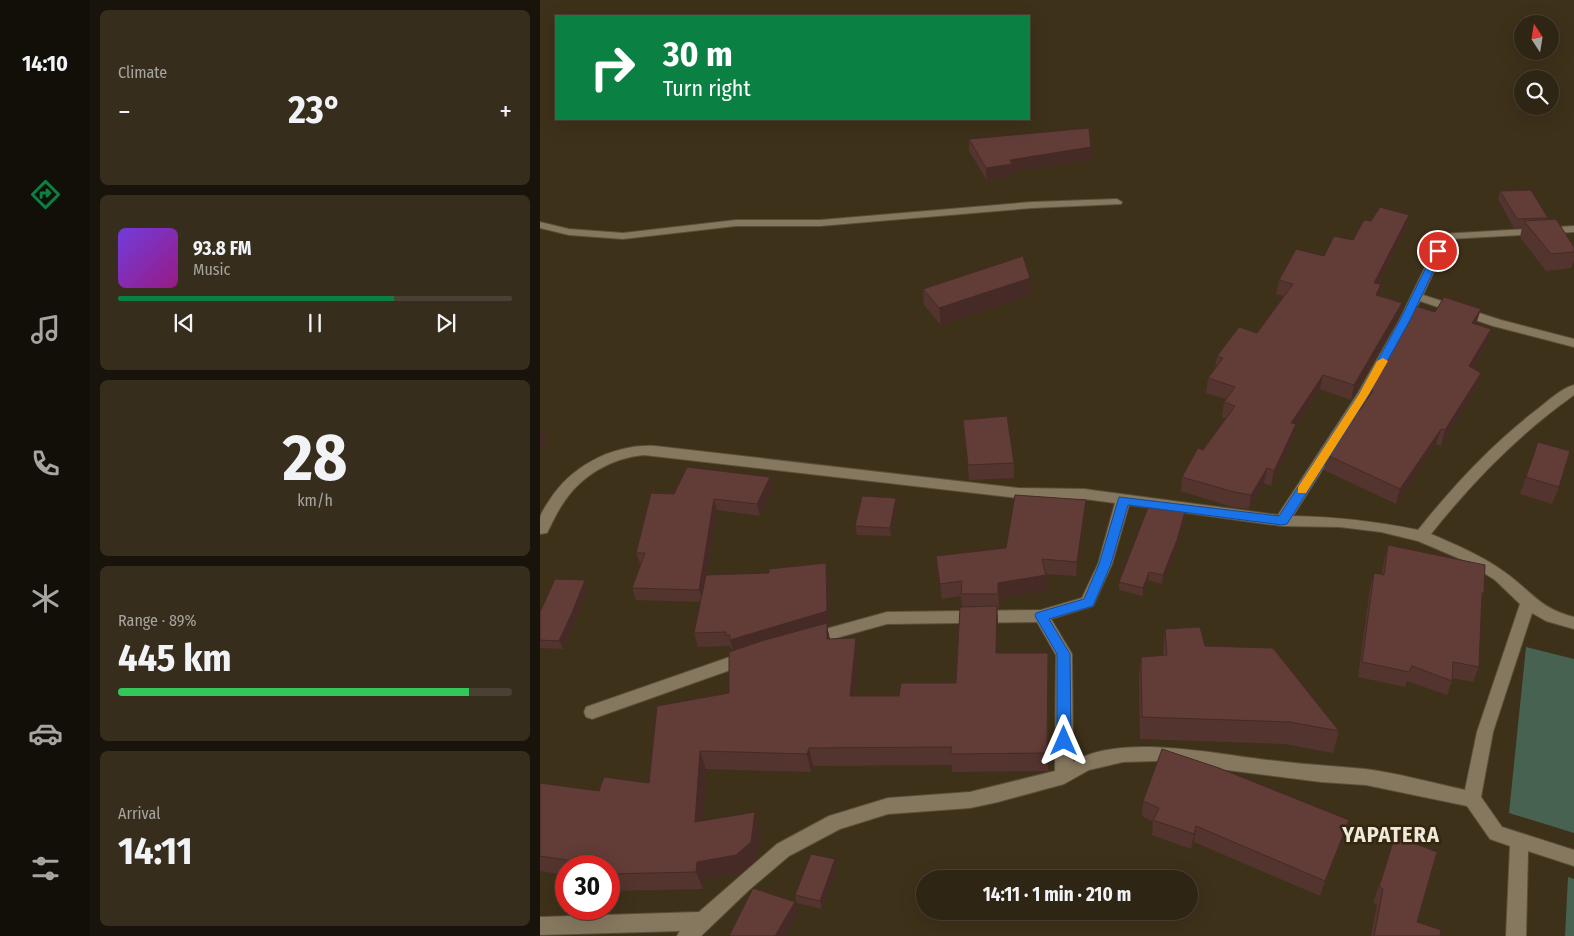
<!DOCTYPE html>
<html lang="en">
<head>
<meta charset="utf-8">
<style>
	body { margin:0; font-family:"Fira Sans Condensed",sans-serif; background:#362d1d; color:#f1f3f6; height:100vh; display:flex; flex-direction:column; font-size:19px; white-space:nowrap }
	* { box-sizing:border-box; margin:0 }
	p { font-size:16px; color:#a7a5a0 }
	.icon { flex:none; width:28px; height:28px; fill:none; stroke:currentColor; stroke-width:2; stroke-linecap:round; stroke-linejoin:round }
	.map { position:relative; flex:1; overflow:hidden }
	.drawer { display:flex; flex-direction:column; gap:10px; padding:10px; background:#19140b; width:450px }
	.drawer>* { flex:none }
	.banner { position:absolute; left:15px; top:15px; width:475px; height:105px; border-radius:0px; box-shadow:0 5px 20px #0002,0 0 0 1px #494234; background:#0b8043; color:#fff; overflow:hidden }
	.needle { width:32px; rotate:348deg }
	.controls { position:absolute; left:974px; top:15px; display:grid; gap:10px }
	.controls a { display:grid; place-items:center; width:45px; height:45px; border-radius:50%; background:#2e2514; box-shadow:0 5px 20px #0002,0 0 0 1px #494234; font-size:25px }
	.speed { position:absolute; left:15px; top:855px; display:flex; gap:10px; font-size:25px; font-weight:700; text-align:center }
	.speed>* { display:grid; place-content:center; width:65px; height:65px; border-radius:50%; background:#2e2514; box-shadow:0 5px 20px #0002,0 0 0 1px #494234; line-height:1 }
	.speed .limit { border:8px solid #d22; background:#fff; color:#111 }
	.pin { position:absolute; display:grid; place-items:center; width:42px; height:42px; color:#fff; margin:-21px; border:2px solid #fff; border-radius:50%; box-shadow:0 1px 5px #0007 }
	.me { position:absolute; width:55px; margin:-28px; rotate:0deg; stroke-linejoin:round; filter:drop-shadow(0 0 4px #0008) }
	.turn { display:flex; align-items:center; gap:18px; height:105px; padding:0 25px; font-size:22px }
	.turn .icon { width:65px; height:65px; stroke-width:2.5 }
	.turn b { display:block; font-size:35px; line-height:42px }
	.big { font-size:38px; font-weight:700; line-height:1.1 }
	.drawer .card { flex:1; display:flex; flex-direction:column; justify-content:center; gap:8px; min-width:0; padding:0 18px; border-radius:8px; background:#362d1d }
	.drawer .dial { align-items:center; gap:0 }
	.dial b { font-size:65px; line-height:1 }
	.song { display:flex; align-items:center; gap:15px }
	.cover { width:60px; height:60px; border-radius:8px; background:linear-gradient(135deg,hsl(260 70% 55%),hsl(310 70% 35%)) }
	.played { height:5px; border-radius:2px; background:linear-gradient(90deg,#0b8043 70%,#494234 70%) }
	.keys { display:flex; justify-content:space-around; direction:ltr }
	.heat { display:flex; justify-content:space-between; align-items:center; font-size:28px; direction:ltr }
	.charge { height:8px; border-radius:4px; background:linear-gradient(90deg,#34c759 89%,#494234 0) }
	.trip { position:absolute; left:376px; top:870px; width:282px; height:50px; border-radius:25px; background:#2e2514; box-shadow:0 5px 20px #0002,0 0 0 1px #494234; font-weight:700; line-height:50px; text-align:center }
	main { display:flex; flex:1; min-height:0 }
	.tab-bar { display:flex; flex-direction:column; width:90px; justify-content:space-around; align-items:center; background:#120f08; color:#a7a5a0 }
	.tab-bar .icon { width:35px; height:35px }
	.tab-bar .selected { color:#0b8043 }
	.tab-bar b { font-size:22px; color:#f1f3f6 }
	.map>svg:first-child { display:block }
</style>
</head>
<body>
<main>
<nav class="tab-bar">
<b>14:10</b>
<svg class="icon selected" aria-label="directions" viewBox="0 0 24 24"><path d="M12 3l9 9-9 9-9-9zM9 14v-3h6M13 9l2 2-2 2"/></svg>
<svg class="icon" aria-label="music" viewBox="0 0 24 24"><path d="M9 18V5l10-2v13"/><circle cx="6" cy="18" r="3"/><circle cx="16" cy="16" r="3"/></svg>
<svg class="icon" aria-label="phone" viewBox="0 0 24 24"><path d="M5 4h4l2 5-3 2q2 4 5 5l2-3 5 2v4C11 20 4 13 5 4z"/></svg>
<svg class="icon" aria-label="climate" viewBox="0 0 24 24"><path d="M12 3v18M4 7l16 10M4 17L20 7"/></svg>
<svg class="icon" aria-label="car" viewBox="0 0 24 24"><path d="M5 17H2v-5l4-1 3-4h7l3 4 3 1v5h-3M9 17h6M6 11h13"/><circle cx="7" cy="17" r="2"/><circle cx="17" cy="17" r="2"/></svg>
<svg class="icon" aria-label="filters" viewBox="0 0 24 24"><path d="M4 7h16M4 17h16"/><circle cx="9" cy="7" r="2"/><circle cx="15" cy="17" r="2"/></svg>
</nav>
<section class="drawer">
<div class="card"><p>Climate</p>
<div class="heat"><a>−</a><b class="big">23°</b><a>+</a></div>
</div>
<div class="card">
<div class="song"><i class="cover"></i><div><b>93.8 FM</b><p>Music</p></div></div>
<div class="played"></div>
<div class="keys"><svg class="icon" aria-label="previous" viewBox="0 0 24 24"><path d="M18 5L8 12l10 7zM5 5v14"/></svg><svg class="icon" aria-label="pause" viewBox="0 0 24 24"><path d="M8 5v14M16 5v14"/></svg><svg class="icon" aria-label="next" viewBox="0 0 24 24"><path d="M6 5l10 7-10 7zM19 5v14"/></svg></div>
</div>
<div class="card dial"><b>28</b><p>km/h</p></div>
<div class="card"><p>Range · 89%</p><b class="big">445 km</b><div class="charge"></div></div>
<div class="card"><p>Arrival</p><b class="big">14:11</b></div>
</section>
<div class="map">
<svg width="1034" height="936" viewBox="0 0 1034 936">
	<rect width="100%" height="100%" fill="#3e311a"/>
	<path fill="#476251" d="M986 647 1034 659V833L969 813Z
		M1028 877 1034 879V936H1025Z"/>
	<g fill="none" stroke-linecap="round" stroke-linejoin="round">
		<g stroke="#5a4f3b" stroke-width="2">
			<path id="minor" d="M577 199 582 202 581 204 492 208 280 226H196L83 239 29 235 0 228V222L29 229 83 233 196 220H280L492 202Z
				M1034 226V232L909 239 883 295 961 320 1034 339V347L953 326 880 301 830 394 753 516C796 517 836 521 878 530 914 485 953 443 999 408 1009 400 1022 388 1034 385V395C979 434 933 481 891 534 916 545 941 555 963 571 991 590 998 608 1034 617V629L1006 621 992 613 953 732 941 797 962 827 1034 850V866L988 851 986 936H966L970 846 950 839 927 806 826 785 781 782 616 761 583 762 549 770 524 784 458 802 430 808 348 814 300 829 249 856 209 890 161 936H137L140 931 0 935V917L159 912 237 844 289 816 348 798 430 792 515 771 516 655 497 622 347 624 271 645 265 643 263 639 265 635 271 633 347 612 501 610 542 598 558 564 575 503 544 499 478 498 104 455C71 458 40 476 22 505 16 514 12 523 7 533L0 534C0 529 0 523 0 518 1 512 6 506 9 501 31 466 73 444 115 446L478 488 544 489 738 515 818 393 859 321 901 234ZM589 505 742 526 800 527 841 532 878 541 925 561 955 580 980 604 937 732 925 790C892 783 858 773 825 769 792 766 759 764 727 760 674 754 580 733 533 762L532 654 511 619 553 606 572 564Z
				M207 651 213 652 215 657 213 662 52 719 46 717 44 712 46 707Z"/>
		</g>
		<use href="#minor" fill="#86785f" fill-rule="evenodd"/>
	</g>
	<path fill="#54342f" d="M429 139 551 159 472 172V176L447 180 429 151Z
		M960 191 1008 218V219L1034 247V260L1031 268 1006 271 980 237 982 227 974 228 958 199Z
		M869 215 866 229 838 284 839 295 862 303 859 317 811 400 780 389 756 426 753 439 731 486 724 483 709 509 692 507 641 491 642 477 686 418 682 417 684 402 686 399 666 393 668 378 675 368 677 356 717 333 744 296 736 294 739 280 784 256 813 240 831 221Z
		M490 278 491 295 401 325 384 305 383 289Z
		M936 325 946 344 933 368 941 373 937 388 901 446 896 444 856 504 784 470 787 455 826 401 829 390Z
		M423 420 474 463V478L429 480Z
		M998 442 1019 487 1012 504 980 494Z
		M230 477 233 488 220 516 177 510 167 575 229 573 286 563 289 577 290 625 287 626 290 639 319 656 315 696H359L416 683 422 607 421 596 402 599 396 556 466 548 545 515 536 576 506 574 507 590 459 598V609H457L458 624 457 653H508V771L412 772V765L273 766 271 772 166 769 163 821 220 830 217 859 202 872 164 879 163 889 69 891V866H26V875L0 871V783L59 791 109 783 189 693 193 651V649H191L190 646 158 647 154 633 161 602 96 600 92 588 101 564H100L96 553 134 494Z
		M357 506 351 536 317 535 315 526Z
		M645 512 644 520 637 549 622 584 608 580 603 596 579 590V582Z
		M848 545 944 593 941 599 939 667 933 682 912 678V681L907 695 867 681 865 687 818 677 830 588 834 573 842 575 844 561Z
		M48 589 35 621 23 649 0 648V612Z
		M625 629 665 646 799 731 793 753 745 744 600 739 599 679 601 657 623 655Z
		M603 801 809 820 805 835 780 896 654 842 651 849 612 835 613 822 602 816Z
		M855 836 877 922 900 936H831L837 904 833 903Z
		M297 867 282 909 257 903 255 895Z"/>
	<path fill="#452a26" d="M551 147V159L472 172V176L447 180 446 168 470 160Z
		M869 215 866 229 831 297 834 283Z
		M490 278 491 295 401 325 399 308Z
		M841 284 838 299 836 295Z
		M862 303 859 317 857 320 811 400 814 385Z
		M941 309 936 324 928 338 932 323Z
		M951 329 946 344 925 381 929 366Z
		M941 373 937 388 901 446 905 430Z
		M783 375 780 389 756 426 753 439 731 486 734 471 751 423Z
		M2 429 8 444 0 448V431Z
		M901 429 896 444 856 504 860 489Z
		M727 468 724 483 709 509 711 495Z
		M230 477 233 488 220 516 217 504Z
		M356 498 357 506 351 536 350 528Z
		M174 499 177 510 163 602 159 590Z
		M546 500 545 515 536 576 537 562Z
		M645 512 644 520 637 549 622 584 623 575Z
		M286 563 289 577 290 625 287 626 290 641 194 653 190 640Z
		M609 572 608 580 603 596V588Z
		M506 575 507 590 459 598V609L458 583Z
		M45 580 48 589 35 621 23 649 19 641Z
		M457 606 458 624 457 671 456 653Z
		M316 638 319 656 313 714 310 696Z
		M269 748 273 766 271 772 267 754Z
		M160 751 166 769 162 839 155 822Z
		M215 812 220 830 217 859 202 872 164 879 163 889 156 872 157 862Z
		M809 820 805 835 780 896 785 881Z
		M656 826 654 842 651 849 654 834Z
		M295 859 297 867 282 909 280 901Z
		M255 902 259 912 245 936H235Z"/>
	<path fill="#623c37" stroke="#452a26" d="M549 128 551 147 470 160 472 164 446 168 429 139Z
		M991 190 1008 218 977 219 960 191Z
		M840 207 869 215 834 283 841 284 836 295 862 303 814 385 783 375 751 423 756 424 734 471 727 468 711 495 694 492 642 477 658 448 663 450 695 406 684 402 695 387 668 378 683 358 677 356 699 327 717 333 753 284 739 280 756 249 784 256 794 236 813 240 824 220 831 221Z
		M1016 219 1034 247V252L1011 254 984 221Z
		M483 256 490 278 399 308 383 289Z
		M904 297 941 309 932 323 951 329 929 366 941 373 905 430 901 429 860 489 787 455 833 391 829 390 875 306 895 312Z
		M467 416 474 463 428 465 423 420Z
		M998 442 1030 451 1019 487 986 477Z
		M147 467 230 477 217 504 174 499 159 590 92 588 105 553H96L111 493 134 494Z
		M475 495 546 500 537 562 502 559 506 575 458 583V594H421L422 581 400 584 396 556 466 548Z
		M322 496 356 498 350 528 315 526Z
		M613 501 645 512 637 540 623 575 609 572 603 588 579 582 609 505H611Z
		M848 545 945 565 944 593H942L939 667 913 662 912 681 872 666 869 672 822 662 834 573 844 575Z
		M286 563 287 611 190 640V635H186V632L154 633 166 575 229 573V569Z
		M15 579 45 580 32 613 19 641 0 640V612Z
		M457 606 456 653H508L507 753 410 754 412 747 269 748 267 754 160 751 155 822 215 812 211 842 196 855 157 862 156 872 69 874V866H34L32 861 0 856V783L59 791 64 777 109 783 117 706 189 693V652L225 640 287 623V639L316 638 310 696H359L361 683H416L420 607Z
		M660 627 665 646 733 648 799 731 750 722 602 717 601 657 627 655 625 629Z
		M622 749 679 768 809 820 785 881 656 826 654 834 613 820 619 808 603 801Z
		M855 836 897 852 877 922 901 930 900 936H834L843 889 839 887Z
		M271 854 295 859 280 901 255 895Z
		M213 888 255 902 235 936H189Z"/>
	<path fill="#1a73e8" stroke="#114b97" d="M895 249 903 251 870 320 829 394 747 524 742 525 588 505 571 564 553 606 509 619 530 654 531 741 529 745H519L517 741V654L495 616 496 613 544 599 559 564 579 497 739 516 819 394 860 320Z"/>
	<path fill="#f59e0b" d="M843 358 848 361 829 394 766 493H758V487L819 394 837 361Z"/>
	<g text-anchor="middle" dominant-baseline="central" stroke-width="5" stroke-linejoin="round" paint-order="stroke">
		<g font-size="22" font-weight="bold" letter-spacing="1" fill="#f0e8da" stroke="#342710">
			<text x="851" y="834">YAPATERA</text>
		</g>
	</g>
</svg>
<div class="controls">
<a><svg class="needle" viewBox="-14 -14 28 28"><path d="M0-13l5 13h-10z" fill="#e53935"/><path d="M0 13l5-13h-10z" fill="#a7a5a0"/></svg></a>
<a><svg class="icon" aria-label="search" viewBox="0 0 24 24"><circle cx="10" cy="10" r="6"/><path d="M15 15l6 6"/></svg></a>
</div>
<div class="speed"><div class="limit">30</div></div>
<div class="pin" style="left:898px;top:251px;background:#d93025"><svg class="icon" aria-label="arrive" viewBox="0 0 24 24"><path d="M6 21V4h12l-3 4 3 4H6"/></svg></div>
<svg class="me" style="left:524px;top:741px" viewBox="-20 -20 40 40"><path d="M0-17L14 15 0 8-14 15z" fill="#1a73e8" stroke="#fff" stroke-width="4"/></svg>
<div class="trip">14:11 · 1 min · 210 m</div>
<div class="banner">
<div class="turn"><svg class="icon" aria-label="right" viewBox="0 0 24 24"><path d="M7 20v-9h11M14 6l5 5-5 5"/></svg><div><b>30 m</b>Turn right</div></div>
</div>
</div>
</main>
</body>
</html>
